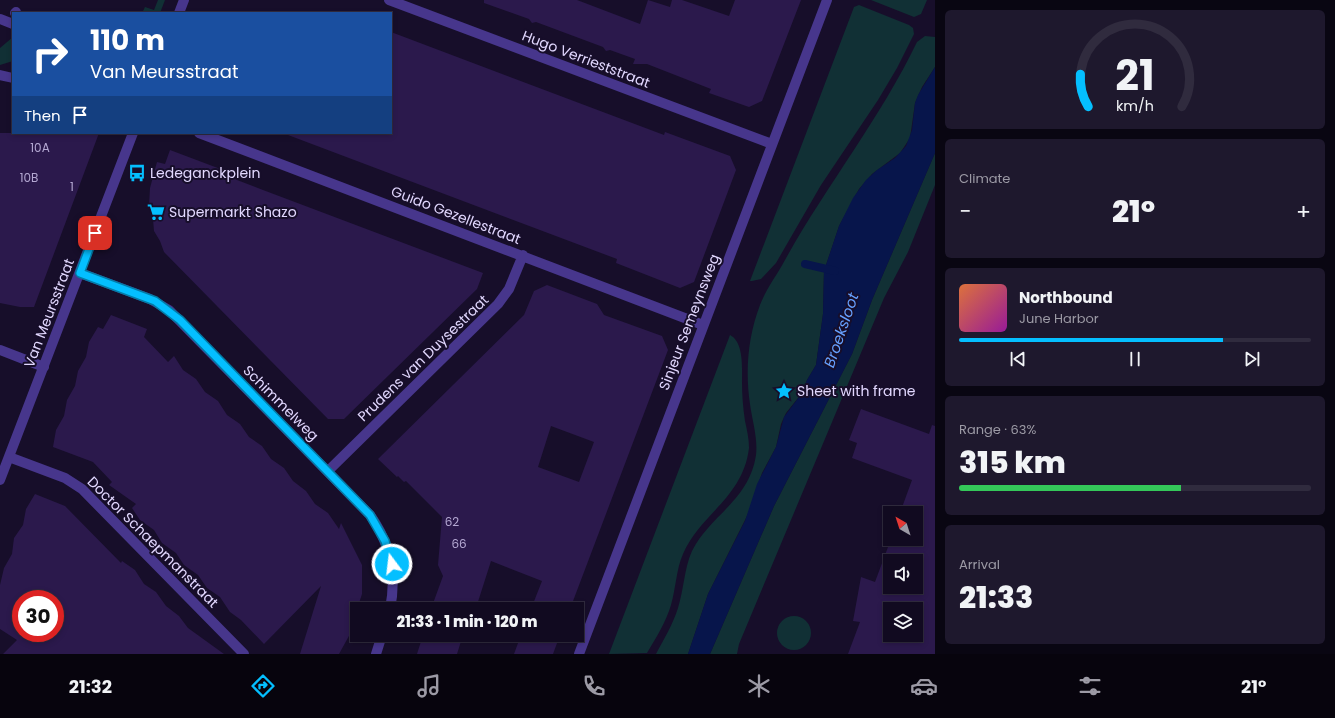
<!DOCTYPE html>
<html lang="en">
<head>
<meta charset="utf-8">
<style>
	body { margin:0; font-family:Poppins,sans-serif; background:#1e182d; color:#f1f3f6; height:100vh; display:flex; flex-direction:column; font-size:15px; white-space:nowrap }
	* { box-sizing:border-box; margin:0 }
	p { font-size:13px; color:#9c9aa5 }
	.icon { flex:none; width:22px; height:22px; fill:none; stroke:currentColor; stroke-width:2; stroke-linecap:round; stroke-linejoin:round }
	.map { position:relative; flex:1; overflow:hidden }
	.panel { display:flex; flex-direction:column; gap:10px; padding:10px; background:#090612; width:400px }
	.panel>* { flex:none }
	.top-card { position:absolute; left:12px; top:12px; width:380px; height:122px; border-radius:0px; box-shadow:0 2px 6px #0003,0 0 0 1px #302b3e; background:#1a4fa0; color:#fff; overflow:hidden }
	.needle { width:26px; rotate:321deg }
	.buttons { position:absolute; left:883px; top:506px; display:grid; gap:8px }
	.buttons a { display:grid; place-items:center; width:40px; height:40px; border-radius:0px; background:#110a20; box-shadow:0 2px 6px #0003,0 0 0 1px #302b3e; font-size:20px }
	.speed { position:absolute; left:12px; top:590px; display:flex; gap:8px; font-size:20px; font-weight:700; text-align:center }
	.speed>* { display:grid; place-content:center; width:52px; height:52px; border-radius:50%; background:#110a20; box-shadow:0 2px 6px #0003,0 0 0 1px #302b3e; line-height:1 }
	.speed .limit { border:6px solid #d22; background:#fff; color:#111 }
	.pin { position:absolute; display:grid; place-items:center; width:34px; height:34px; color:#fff; margin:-17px; border-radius:8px; box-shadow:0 2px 6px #0006 }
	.me { position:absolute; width:44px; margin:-22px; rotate:345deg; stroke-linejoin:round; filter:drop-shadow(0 0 3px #0008) }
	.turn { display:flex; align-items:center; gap:14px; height:84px; padding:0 12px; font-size:18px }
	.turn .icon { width:52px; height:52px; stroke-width:2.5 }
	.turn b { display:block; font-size:28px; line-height:34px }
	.then { display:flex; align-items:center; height:38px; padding:0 12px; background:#0003; gap:8px; font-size:15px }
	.big { font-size:30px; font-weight:800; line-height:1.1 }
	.panel .card { flex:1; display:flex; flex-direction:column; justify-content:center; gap:6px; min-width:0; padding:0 14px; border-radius:6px; background:#1e182d }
	.panel .dial { align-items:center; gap:0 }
	.dial svg { height:104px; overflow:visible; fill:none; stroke:#302b3e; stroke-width:7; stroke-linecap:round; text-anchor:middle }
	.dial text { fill:#f1f3f6; stroke:none }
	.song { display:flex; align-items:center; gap:12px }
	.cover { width:48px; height:48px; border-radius:6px; background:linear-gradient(135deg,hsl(20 70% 55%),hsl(300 70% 35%)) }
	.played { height:4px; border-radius:2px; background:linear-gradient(90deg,#04bfff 75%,#302b3e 75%) }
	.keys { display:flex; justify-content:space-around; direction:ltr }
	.heat { display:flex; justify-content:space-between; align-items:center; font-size:22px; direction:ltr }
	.charge { height:6px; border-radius:3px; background:linear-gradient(90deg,#34c759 63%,#302b3e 0) }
	.trip { position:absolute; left:350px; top:602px; width:234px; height:40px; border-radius:0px; background:#110a20; box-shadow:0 2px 6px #0003,0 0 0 1px #302b3e; font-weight:800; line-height:40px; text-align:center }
	.tabs { display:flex; height:64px; justify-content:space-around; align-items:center; background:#07040d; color:#9c9aa5 }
	.tabs .icon { width:28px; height:28px }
	.tabs .current { color:#04bfff }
	.tabs b { font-size:18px; color:#f1f3f6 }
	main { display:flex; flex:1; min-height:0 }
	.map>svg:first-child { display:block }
</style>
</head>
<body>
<main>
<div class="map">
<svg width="935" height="654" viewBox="0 0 935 654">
	<rect width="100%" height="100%" fill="#170e2a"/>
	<path fill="#113035" d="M158 0H165L160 13H142L145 7 154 10Z
		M871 0H927L921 14 914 17Z
		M859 5 909 25 913 28 914 34 897 68 878 100 821 185 776 263 761 279 752 281H750L854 7Z
		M925 36 935 37V67L922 87 915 103 910 138 900 153 872 174 859 189 839 226 824 271 823 314 816 365 807 380 802 393 786 413 781 424 776 447 762 473 748 514 708 594 688 654H656C664 639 673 624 678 608 684 589 684 569 692 551 710 515 749 501 756 455 758 438 752 420 750 404 745 371 748 336 760 305 766 289 777 275 785 260 826 186 880 119 917 42Z
		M13 37V61L0 65V48Z
		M935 153V185L908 252 884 298 739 644 737 654H710L774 506 852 354 872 300Z
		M730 335C744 342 742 368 742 382 742 395 743 408 745 421 747 430 749 439 749 448 743 498 700 514 683 554 676 570 676 588 671 605 666 622 656 638 647 653L609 654Z
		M777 633a17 17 0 1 1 34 0a17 17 0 1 1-34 0Z"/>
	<path fill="#07154b" d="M935 67V153L872 300 852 354 774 506 710 654H688L708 594 745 521 757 484 776 447 784 417 802 393 807 380 816 365 823 314 824 271 839 226 853 198 866 180 877 170 895 158 906 146 912 130 915 103 918 95Z"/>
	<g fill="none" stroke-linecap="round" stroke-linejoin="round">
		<path stroke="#07154b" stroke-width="8" d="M805 264 835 271"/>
	</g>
	<path fill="#2b194c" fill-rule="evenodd" d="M484 0H577L640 24 648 0 670 7 672 0H682L729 16 735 0H801L762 101 749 107 709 93 711 89 647 64H633L635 59 610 50 606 51 603 47 536 22 532 23 529 19 484 3Z
		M391 32 664 135 665 132 730 156 736 170 694 282 680 288 616 263 617 259 288 135V133H391Z
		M0 133H99L34 307H20L0 303Z
		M170 150 239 176 237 180 263 190 483 273 477 289 344 419H328L164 252 160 241 154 231 153 219 149 206 150 188 157 162 165 164Z
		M547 285 597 304 604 315 662 336 668 350 570 609H531L542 581 491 561 476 608 431 609 443 576 438 565 442 517 406 481 404 482 398 476 397 477 378 459 524 315 534 291ZM551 426 594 442 579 482 538 467Z
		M111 315 147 329 144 337 168 362 174 356 183 370 196 379 205 392 218 401 227 415 240 424 249 437 262 446 271 459 284 468 293 481 306 491 315 504 328 513 339 529 341 523 362 565V594L352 624 355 625 339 654H300L321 586 264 644 241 620 230 612 220 597 207 588 198 575 184 565 176 553 162 543 154 530 140 520 132 508 136 504 109 485 112 482 93 462 53 447 56 430 64 416 67 400 75 386 78 371 86 357 89 342 98 327 103 329Z
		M861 409 929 434 932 425 935 426V654H848L860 622 853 621 861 577 875 582 891 539H916V513H900L912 480 852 458 857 443 849 440ZM890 561H916V587H890ZM890 609H916V635H890Z
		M35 494 65 506 121 563 122 561 135 570 144 584 156 592 166 606 179 616 188 628 224 654H3L17 640 0 629V585L4 568 12 554 14 538 23 525 26 509ZM21 599H55V633H21Z
		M423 635H463L457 654H417Z
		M521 635H560L553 654H514Z"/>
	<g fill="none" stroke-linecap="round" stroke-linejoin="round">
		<path stroke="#47368c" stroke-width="10" d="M389 0 772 144
			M15 13 16 12
			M179 13 184 0
			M0 19 13 24
			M0 75 13 78
			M199 133 703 325
			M80 273 150 299 169 310 370 515C390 543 397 575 390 609
			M0 350 44 367
			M9 457 65 478 82 489 244 654
			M328 471 498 304 509 289 523 255
			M0 480 133 133
			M376 654 382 635
			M579 654 827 0"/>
	</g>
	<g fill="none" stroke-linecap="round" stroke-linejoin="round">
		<g stroke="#037ca6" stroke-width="10">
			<path id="route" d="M95 233 80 273 155 301 180 320 370 515 385 541 392 564"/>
		</g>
		<use href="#route" stroke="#04bfff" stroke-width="7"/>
	</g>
	<defs>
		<g id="bus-bare" transform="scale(1.38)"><path d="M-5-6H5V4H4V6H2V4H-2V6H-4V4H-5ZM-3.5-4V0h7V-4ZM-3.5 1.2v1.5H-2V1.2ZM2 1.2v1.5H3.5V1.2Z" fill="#04bfff" stroke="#170e2a" stroke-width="2.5" paint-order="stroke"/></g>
		<g id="supermarket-bare" transform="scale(1.38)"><path d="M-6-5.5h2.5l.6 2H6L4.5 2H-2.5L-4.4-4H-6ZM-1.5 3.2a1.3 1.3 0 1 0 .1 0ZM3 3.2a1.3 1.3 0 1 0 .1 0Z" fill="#04bfff" stroke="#170e2a" stroke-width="2.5" paint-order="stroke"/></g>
		<g id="sight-bare" transform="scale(1.38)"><path d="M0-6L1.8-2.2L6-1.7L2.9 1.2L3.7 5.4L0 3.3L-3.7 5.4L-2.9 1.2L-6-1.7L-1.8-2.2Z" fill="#04bfff" stroke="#170e2a" stroke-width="2.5" paint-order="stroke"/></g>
	</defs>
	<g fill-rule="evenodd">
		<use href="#bus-bare" x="137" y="173"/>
		<use href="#supermarket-bare" x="156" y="212"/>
		<use href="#sight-bare" x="784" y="391"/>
	</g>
	<g text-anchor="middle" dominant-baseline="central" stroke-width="4" stroke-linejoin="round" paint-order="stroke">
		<g font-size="12" fill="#b4a8d2">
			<text x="40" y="147">10A</text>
			<text x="29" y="177">10B</text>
			<text x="72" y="186">1</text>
			<text x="452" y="521">62</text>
			<text x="459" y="543">66</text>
		</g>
		<g font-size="14" fill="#e2d8ff" stroke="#170e2a">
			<text transform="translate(586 59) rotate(21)">Hugo Verrieststraat</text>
			<text transform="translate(456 215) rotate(21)">Guido Gezellestraat</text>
			<text transform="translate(49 313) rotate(-69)">Van Meursstraat</text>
			<text transform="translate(689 322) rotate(-69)">Sinjeur Semeynsweg</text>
			<text transform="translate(423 358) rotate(-44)">Prudens van Duysestraat</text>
			<text transform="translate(281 403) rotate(45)">Schimmelweg</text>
			<text transform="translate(153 542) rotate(45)">Doctor Schaepmanstraat</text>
		</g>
		<g font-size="14" fill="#e2d8ff" stroke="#170e2a" text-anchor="start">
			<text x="150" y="173">Ledeganckplein</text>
			<text x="169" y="212">Supermarkt Shazo</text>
			<text x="797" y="391">Sheet with frame</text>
		</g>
		<g font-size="15" font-style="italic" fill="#66a0ff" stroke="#170e2a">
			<text transform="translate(841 330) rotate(-71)">Broeksloot</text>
		</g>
	</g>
</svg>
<div class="buttons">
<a><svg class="needle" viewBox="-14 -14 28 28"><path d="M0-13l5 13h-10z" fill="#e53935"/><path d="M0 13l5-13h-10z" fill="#9c9aa5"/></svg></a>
<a><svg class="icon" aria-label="sound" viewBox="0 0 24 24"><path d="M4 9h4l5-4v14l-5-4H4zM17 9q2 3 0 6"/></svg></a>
<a><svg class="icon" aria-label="layers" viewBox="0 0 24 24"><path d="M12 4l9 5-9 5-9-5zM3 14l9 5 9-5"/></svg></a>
</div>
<div class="speed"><div class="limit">30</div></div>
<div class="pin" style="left:95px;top:233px;background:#d93025"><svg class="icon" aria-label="arrive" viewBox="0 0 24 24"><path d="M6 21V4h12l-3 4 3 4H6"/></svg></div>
<svg class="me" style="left:392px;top:564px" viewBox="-20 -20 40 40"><circle r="17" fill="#04bfff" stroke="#fff" stroke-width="3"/><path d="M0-11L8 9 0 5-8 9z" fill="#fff"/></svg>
<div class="trip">21:33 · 1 min · 120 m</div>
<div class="top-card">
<div class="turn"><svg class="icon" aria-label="right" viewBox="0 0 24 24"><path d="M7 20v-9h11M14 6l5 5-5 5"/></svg><div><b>110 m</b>Van Meursstraat</div></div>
<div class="then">Then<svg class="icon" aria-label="arrive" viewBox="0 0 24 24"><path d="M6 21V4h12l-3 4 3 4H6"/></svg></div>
</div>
</div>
<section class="panel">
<div class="card dial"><svg viewBox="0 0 100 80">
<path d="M14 69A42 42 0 1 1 86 69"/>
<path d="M14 69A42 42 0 0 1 8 44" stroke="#04bfff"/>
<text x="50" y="56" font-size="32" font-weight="700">21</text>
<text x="50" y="72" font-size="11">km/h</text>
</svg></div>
<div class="card"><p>Climate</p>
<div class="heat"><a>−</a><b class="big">21°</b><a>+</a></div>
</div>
<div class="card">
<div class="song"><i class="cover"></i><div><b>Northbound</b><p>June Harbor</p></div></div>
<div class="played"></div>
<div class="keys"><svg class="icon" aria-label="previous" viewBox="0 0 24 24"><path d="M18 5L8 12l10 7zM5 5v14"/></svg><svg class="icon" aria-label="pause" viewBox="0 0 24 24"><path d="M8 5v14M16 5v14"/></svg><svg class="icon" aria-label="next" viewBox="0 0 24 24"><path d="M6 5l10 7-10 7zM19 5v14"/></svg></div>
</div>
<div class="card"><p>Range · 63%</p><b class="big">315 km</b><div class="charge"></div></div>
<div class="card"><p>Arrival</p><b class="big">21:33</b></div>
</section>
</main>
<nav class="tabs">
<b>21:32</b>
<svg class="icon current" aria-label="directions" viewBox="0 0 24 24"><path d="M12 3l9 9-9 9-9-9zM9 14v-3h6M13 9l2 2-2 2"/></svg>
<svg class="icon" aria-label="music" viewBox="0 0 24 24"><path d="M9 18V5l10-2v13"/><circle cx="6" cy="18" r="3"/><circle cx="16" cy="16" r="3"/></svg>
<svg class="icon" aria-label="phone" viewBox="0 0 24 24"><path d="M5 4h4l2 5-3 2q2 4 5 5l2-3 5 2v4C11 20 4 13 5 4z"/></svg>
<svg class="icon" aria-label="climate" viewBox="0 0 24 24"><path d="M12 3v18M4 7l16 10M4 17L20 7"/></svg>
<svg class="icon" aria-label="car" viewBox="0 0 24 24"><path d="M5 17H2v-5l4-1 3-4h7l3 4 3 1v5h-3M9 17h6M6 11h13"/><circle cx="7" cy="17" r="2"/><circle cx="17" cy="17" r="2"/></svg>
<svg class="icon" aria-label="filters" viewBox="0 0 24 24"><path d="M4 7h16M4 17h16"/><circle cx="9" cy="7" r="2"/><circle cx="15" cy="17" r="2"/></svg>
<b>21°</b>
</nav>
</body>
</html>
